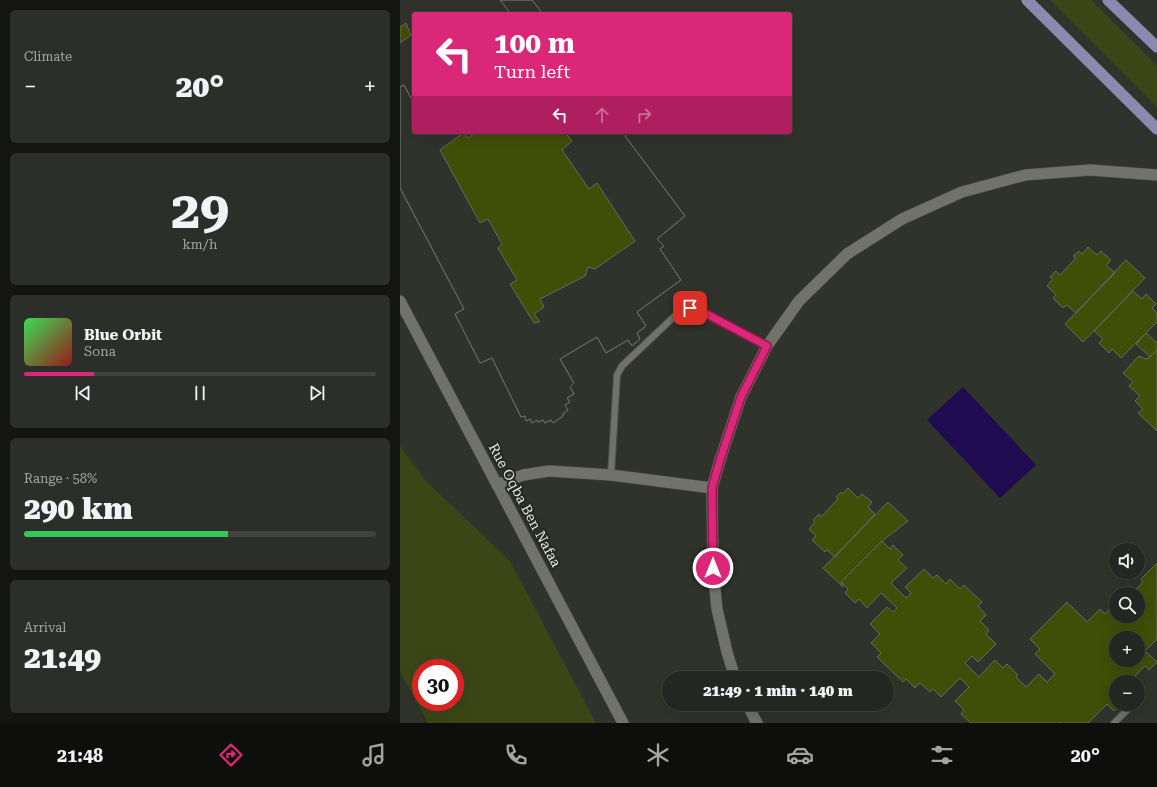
<!DOCTYPE html>
<html lang="en">
<head>
<meta charset="utf-8">
<style>
	body { margin:0; font-family:"Roboto Serif",serif; background:#2c2e2a; color:#f1f3f6; height:100vh; display:flex; flex-direction:column; font-size:15px; white-space:nowrap }
	* { box-sizing:border-box; margin:0 }
	p { font-size:13px; color:#a3a5a5 }
	.icon { flex:none; width:22px; height:22px; fill:none; stroke:currentColor; stroke-width:2; stroke-linecap:round; stroke-linejoin:round }
	.map { position:relative; flex:1; overflow:hidden }
	.sheet { display:flex; flex-direction:column; gap:10px; padding:10px; background:#141512; width:400px }
	.sheet>* { flex:none }
	.guide { position:absolute; left:12px; top:12px; width:380px; height:122px; border-radius:4px; box-shadow:0 4px 16px #0002,0 0 0 1px #41433f; background:#db2777; color:#fff; overflow:hidden }
	.controls { position:absolute; left:709px; top:543px; display:grid; gap:8px }
	.controls a { display:grid; place-items:center; width:36px; height:36px; border-radius:50%; background:#242621; box-shadow:0 4px 16px #0002,0 0 0 1px #41433f; font-size:20px }
	.speed { position:absolute; left:12px; top:659px; display:flex; gap:8px; font-size:20px; font-weight:700; text-align:center }
	.speed>* { display:grid; place-content:center; width:52px; height:52px; border-radius:50%; background:#242621; box-shadow:0 4px 16px #0002,0 0 0 1px #41433f; line-height:1 }
	.speed .limit { border:6px solid #d22; background:#fff; color:#111 }
	.pin { position:absolute; display:grid; place-items:center; width:34px; height:34px; color:#fff; margin:-17px; border-radius:8px; box-shadow:0 2px 6px #0006 }
	.me { position:absolute; width:44px; margin:-22px; rotate:0deg; stroke-linejoin:round; filter:drop-shadow(0 0 3px #0008) }
	.turn { display:flex; align-items:center; gap:14px; height:84px; padding:0 16px; font-size:18px }
	.turn .icon { width:52px; height:52px; stroke-width:2.5 }
	.turn b { display:block; font-size:28px; line-height:34px }
	.lanes { display:flex; align-items:center; height:38px; padding:0 16px; background:#0003; justify-content:center; gap:20px; direction:ltr }
	.lanes .off { opacity:.35 }
	.big { font-size:30px; font-weight:800; line-height:1.1 }
	.sheet .widget { flex:1; display:flex; flex-direction:column; justify-content:center; gap:6px; min-width:0; padding:0 14px; border-radius:6px; background:#2c2e2a }
	.sheet .dial { align-items:center; gap:0 }
	.dial b { font-size:52px; line-height:1 }
	.song { display:flex; align-items:center; gap:12px }
	.cover { width:48px; height:48px; border-radius:6px; background:linear-gradient(135deg,hsl(130 70% 55%),hsl(0 70% 35%)) }
	.played { height:4px; border-radius:2px; background:linear-gradient(90deg,#db2777 20%,#41433f 20%) }
	.keys { display:flex; justify-content:space-around; direction:ltr }
	.heat { display:flex; justify-content:space-between; align-items:center; font-size:22px; direction:ltr }
	.charge { height:6px; border-radius:3px; background:linear-gradient(90deg,#34c759 58%,#41433f 0) }
	.trip { position:absolute; left:262px; top:671px; width:232px; height:40px; border-radius:20px; background:#242621; box-shadow:0 4px 16px #0002,0 0 0 1px #41433f; font-weight:800; line-height:40px; text-align:center }
	.tab-bar { display:flex; height:64px; justify-content:space-around; align-items:center; background:#0e0f0d; color:#a3a5a5 }
	.tab-bar .icon { width:28px; height:28px }
	.tab-bar .on { color:#db2777 }
	.tab-bar b { font-size:18px; color:#f1f3f6 }
	main { display:flex; flex:1; min-height:0 }
	.map>svg:first-child { display:block }
</style>
</head>
<body>
<main>
<section class="sheet">
<div class="widget"><p>Climate</p>
<div class="heat"><a>−</a><b class="big">20°</b><a>+</a></div>
</div>
<div class="widget dial"><b>29</b><p>km/h</p></div>
<div class="widget">
<div class="song"><i class="cover"></i><div><b>Blue Orbit</b><p>Sona</p></div></div>
<div class="played"></div>
<div class="keys"><svg class="icon" aria-label="previous" viewBox="0 0 24 24"><path d="M18 5L8 12l10 7zM5 5v14"/></svg><svg class="icon" aria-label="pause" viewBox="0 0 24 24"><path d="M8 5v14M16 5v14"/></svg><svg class="icon" aria-label="next" viewBox="0 0 24 24"><path d="M6 5l10 7-10 7zM19 5v14"/></svg></div>
</div>
<div class="widget"><p>Range · 58%</p><b class="big">290 km</b><div class="charge"></div></div>
<div class="widget"><p>Arrival</p><b class="big">21:49</b></div>
</section>
<div class="map">
<svg width="757" height="723" viewBox="0 0 757 723">
	<rect width="100%" height="100%" fill="#30322c"/>
	<path fill="#3b4616" fill-rule="evenodd" d="M650 0H691L757 66V107Z
		M0 446 26 481 110 561 196 723H28L0 672ZM21 668H55V702H21Z"/>
	<path fill="#1f0c50" d="M563 387 636 465 600 498 527 420Z"/>
	<path fill="#414e07" stroke="#676962" fill-rule="evenodd" d="M100 0H132L143 14H111Z
		M100 0H132L143 14H111Z
		M6 23 11 35 0 43V27Z
		M4 85 14 104V132H77L68 138 63 133 40 150 80 223 88 219 102 244 98 248 117 280 110 284 134 323 140 322 134 314 144 307 140 299 185 276 188 267 195 269 235 241 197 183 189 189 162 150 172 141 165 132H230L225 136 285 216 257 239 264 246 260 249 281 280 237 312 246 326 237 333 240 339 232 346 228 340 206 353 197 337 160 359 174 383 170 387 174 394 167 398 170 402 165 405 168 410 163 414V416L153 423 151 420 145 423 143 420 138 422 137 420 132 423 130 419 126 421 125 416 121 417 92 358 80 363 55 314 64 309 0 188V87Z
		M4 85 14 104V132H230L225 136 285 216 257 239 264 246 260 249 281 280 237 312 246 326 237 333 240 339 232 346 228 340 206 353 197 337 160 359 174 383 170 387 174 394 167 398 170 402 165 405 168 410 163 414V416L153 423 151 420 145 423 143 420 138 422 137 420 132 423 130 419 126 421 125 416 121 417 92 358 80 363 55 314 64 309 0 188V87Z
		M688 247 697 255 701 251 711 260 706 265 715 273 676 313 667 305 663 308 653 298 656 295 647 286 653 279 650 277 656 271 660 275 676 258 673 256 679 251 682 254Z
		M726 260 745 278 683 342 665 324Z
		M733 291 742 299 746 294 756 304 752 308 757 313V322L721 358 712 349 709 353 699 343 703 339 694 331Z
		M746 333 757 343V350L750 357 736 344Z
		M757 350V431L738 413 743 409 735 401 740 396 729 386 733 382 723 373 739 356 746 359 750 357Z
		M448 488 458 498 462 494 472 502 468 507 475 514 435 557 427 550 425 552 412 540 416 536 409 529 415 522 413 520 419 514 421 517 438 499 436 497 441 492 443 494Z
		M488 502 508 521 482 541 441 582 443 587 423 568Z
		M482 541 490 549 493 545 503 555 498 560 507 568 491 583 506 598 511 593 505 587 524 569 533 578 537 575 546 584 550 579 560 589 564 585 582 602 578 606 586 615 580 621 589 630 586 634 596 644 578 662 572 656 565 663 579 677 595 660 603 668 607 664 618 675 616 677 626 687 639 674 647 682 655 674 635 654 640 649 630 639 667 602 687 622 700 609 705 614 716 602V616H738V594H731L743 582 741 579 757 563V639L745 651 757 662 749 670 745 666 729 682H716V704H722L714 711 707 704 688 723H661L660 722 658 723H571L561 714 564 710 555 701 569 687 560 678 541 697 533 689 530 692 520 683 515 688 506 679 503 682 477 657 481 653 471 643 480 634 470 624 487 607 493 612 497 608 481 593 467 608 459 599 455 603 445 593 448 589 441 582ZM716 638H738V660H716Z"/>
	<g fill="none" stroke-linecap="round" stroke-linejoin="round">
		<g stroke="#4e4f4a" stroke-width="8">
			<path id="service" d="M211 475 217 375 222 366 280 311 290 308 299 310 367 346
				M738 699 740 697
				M714 723 733 704"/>
		</g>
		<g stroke="#4e4f4a" stroke-width="12">
			<path id="minor" d="M97 485 123 475 149 471 211 475 312 488
				M335 678 327 652 317 609 313 568 312 488 320 460 341 397 367 346 399 301 447 254 502 219 562 192 625 175 690 170 757 175
				M347 704 357 723"/>
		</g>
		<g stroke="#4e4f4a" stroke-width="12">
			<path id="tertiary" d="M0 301 223 723"/>
		</g>
		<g stroke="#4e4f4a" stroke-width="12">
			<path id="primary" d="M627 0 757 129
				M708 0 757 47"/>
		</g>
		<use href="#service" stroke="#70726b" stroke-width="6"/>
		<use href="#minor" stroke="#70726b" stroke-width="11"/>
		<use href="#tertiary" stroke="#70726b" stroke-width="11"/>
		<use href="#primary" stroke="#8c89b1" stroke-width="11"/>
	</g>
	<g fill="none" stroke-linecap="round" stroke-linejoin="round">
		<g stroke="#8e194d" stroke-width="10">
			<path id="route" d="M290 308 299 310 367 346 341 397 320 460 312 488 313 568"/>
		</g>
		<use href="#route" stroke="#db2777" stroke-width="7"/>
	</g>
	<g text-anchor="middle" dominant-baseline="central" stroke-width="4" stroke-linejoin="round" paint-order="stroke">
		<g font-size="14" fill="#e7e8e5" stroke="#262822">
			<text transform="translate(125 505) rotate(62)">Rue Oqba Ben Nafaa</text>
		</g>
	</g>
</svg>
<div class="controls">
<a><svg class="icon" aria-label="sound" viewBox="0 0 24 24"><path d="M4 9h4l5-4v14l-5-4H4zM17 9q2 3 0 6"/></svg></a>
<a><svg class="icon" aria-label="search" viewBox="0 0 24 24"><circle cx="10" cy="10" r="6"/><path d="M15 15l6 6"/></svg></a>
<a>+</a>
<a>−</a>
</div>
<div class="speed"><div class="limit">30</div></div>
<div class="pin" style="left:290px;top:308px;background:#d93025"><svg class="icon" aria-label="arrive" viewBox="0 0 24 24"><path d="M6 21V4h12l-3 4 3 4H6"/></svg></div>
<svg class="me" style="left:313px;top:568px" viewBox="-20 -20 40 40"><circle r="17" fill="#db2777" stroke="#fff" stroke-width="3"/><path d="M0-11L8 9 0 5-8 9z" fill="#fff"/></svg>
<div class="trip">21:49 · 1 min · 140 m</div>
<div class="guide">
<div class="turn"><svg class="icon" aria-label="left" viewBox="0 0 24 24"><path d="M17 20v-9H6M10 6l-5 5 5 5"/></svg><div><b>100 m</b>Turn left</div></div>
<div class="lanes"><svg class="icon" aria-label="left" viewBox="0 0 24 24"><path d="M17 20v-9H6M10 6l-5 5 5 5"/></svg><svg class="icon off" aria-label="ahead" viewBox="0 0 24 24"><path d="M12 20V5M6 11l6-6 6 6"/></svg><svg class="icon off" aria-label="right" viewBox="0 0 24 24"><path d="M7 20v-9h11M14 6l5 5-5 5"/></svg></div>
</div>
</div>
</main>
<nav class="tab-bar">
<b>21:48</b>
<svg class="icon on" aria-label="directions" viewBox="0 0 24 24"><path d="M12 3l9 9-9 9-9-9zM9 14v-3h6M13 9l2 2-2 2"/></svg>
<svg class="icon" aria-label="music" viewBox="0 0 24 24"><path d="M9 18V5l10-2v13"/><circle cx="6" cy="18" r="3"/><circle cx="16" cy="16" r="3"/></svg>
<svg class="icon" aria-label="phone" viewBox="0 0 24 24"><path d="M5 4h4l2 5-3 2q2 4 5 5l2-3 5 2v4C11 20 4 13 5 4z"/></svg>
<svg class="icon" aria-label="climate" viewBox="0 0 24 24"><path d="M12 3v18M4 7l16 10M4 17L20 7"/></svg>
<svg class="icon" aria-label="car" viewBox="0 0 24 24"><path d="M5 17H2v-5l4-1 3-4h7l3 4 3 1v5h-3M9 17h6M6 11h13"/><circle cx="7" cy="17" r="2"/><circle cx="17" cy="17" r="2"/></svg>
<svg class="icon" aria-label="filters" viewBox="0 0 24 24"><path d="M4 7h16M4 17h16"/><circle cx="9" cy="7" r="2"/><circle cx="15" cy="17" r="2"/></svg>
<b>20°</b>
</nav>
</body>
</html>
